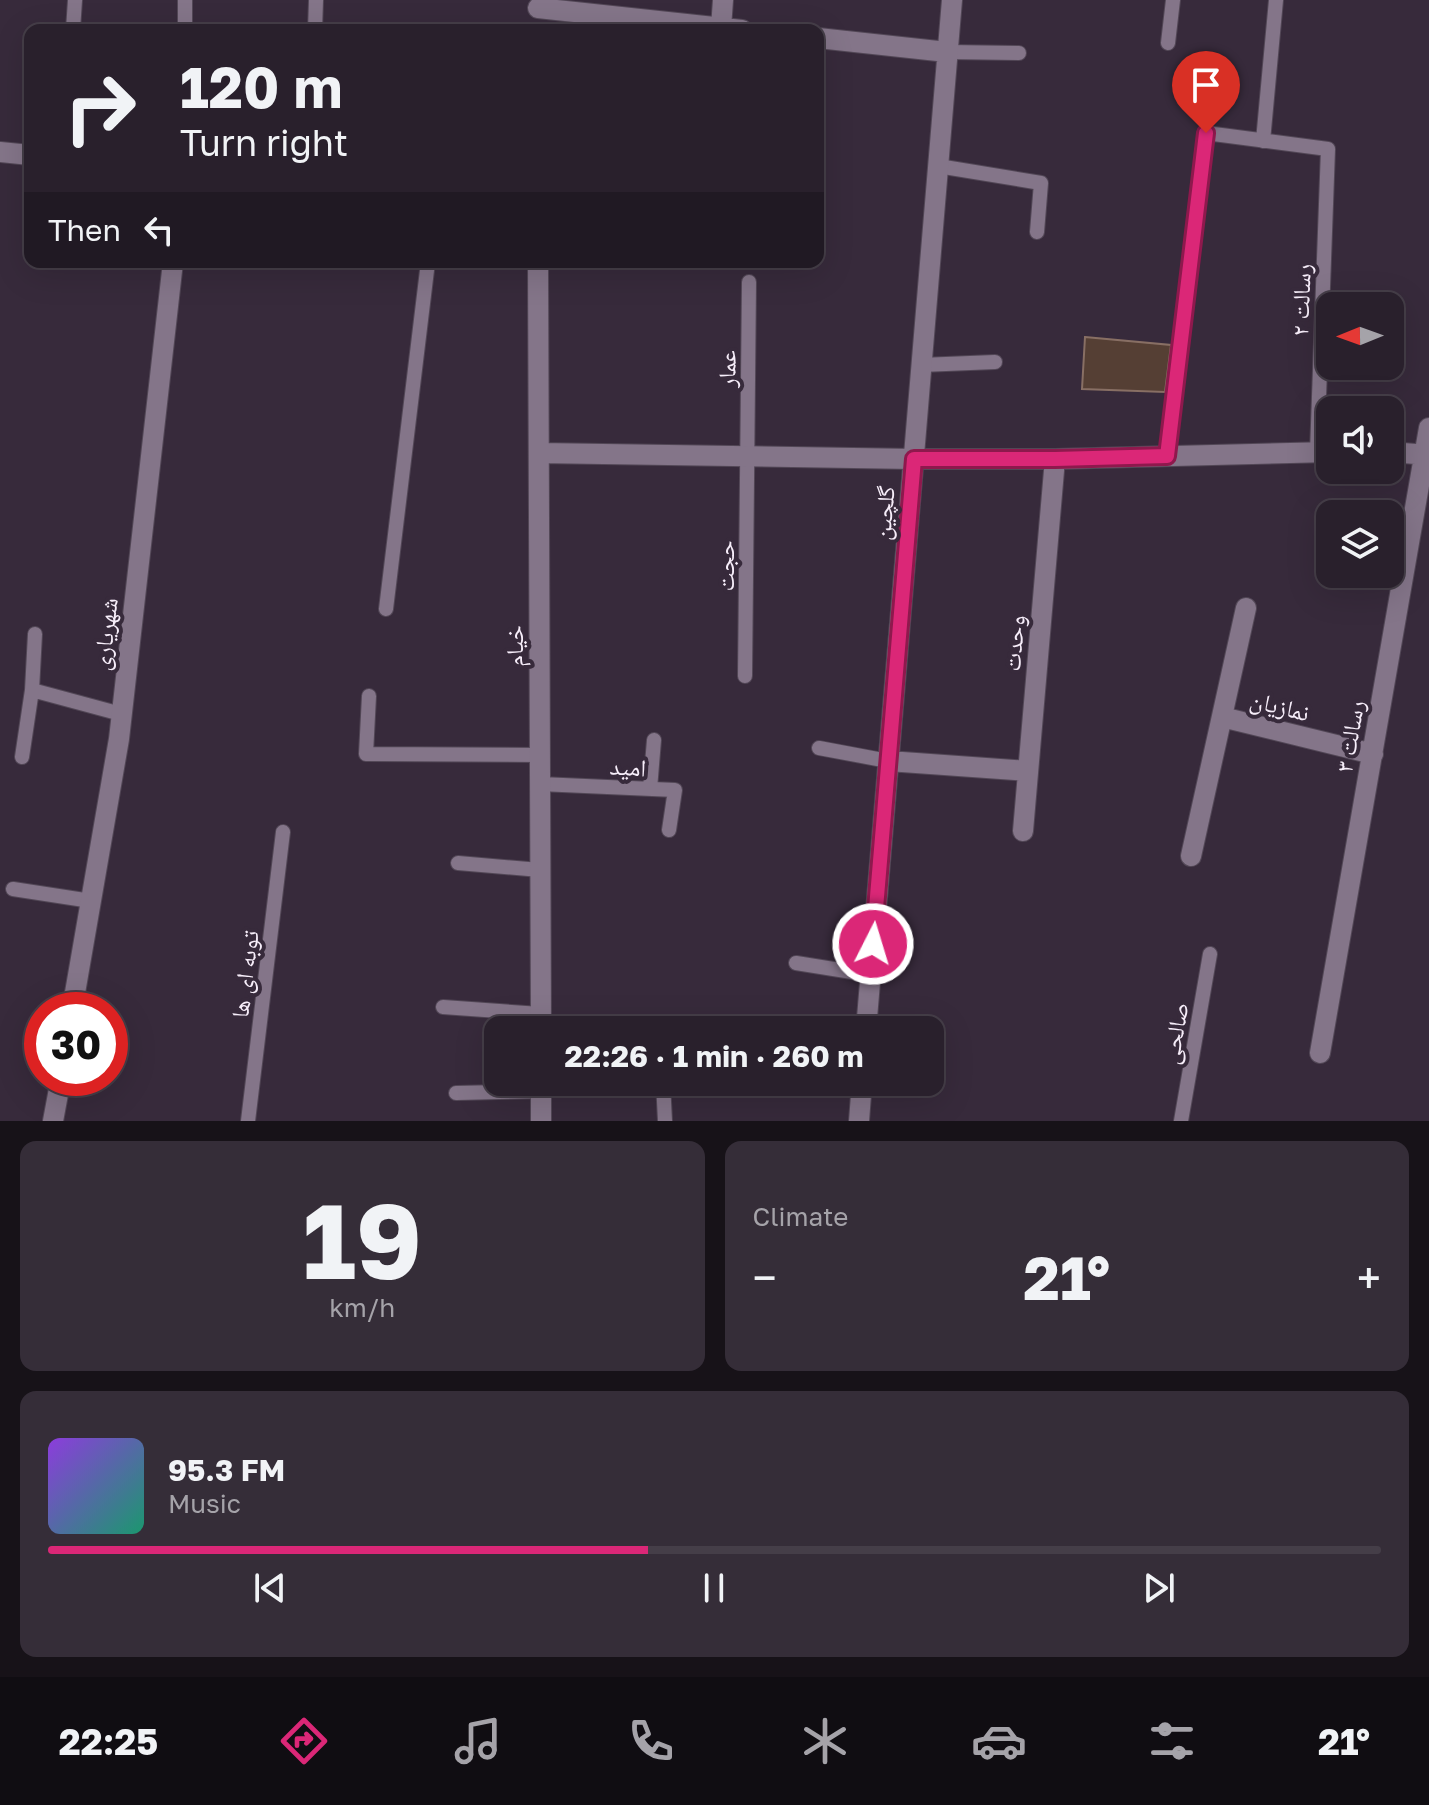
<!DOCTYPE html>
<html lang="en">
<head>
<meta charset="utf-8">
<style>
	body { margin:0; font-family:"Golos Text","Noto Naskh Arabic",sans-serif; background:#352d38; color:#f1f3f6; height:100vh; display:flex; flex-direction:column; font-size:30px; white-space:nowrap }
	* { box-sizing:border-box; margin:0 }
	p { font-size:26px; color:#a5a3a9 }
	.icon { flex:none; width:44px; height:44px; fill:none; stroke:currentColor; stroke-width:2; stroke-linecap:round; stroke-linejoin:round }
	.map { position:relative; height:1121px; overflow:hidden }
	.sheet { display:flex; flex-direction:column; gap:20px; padding:20px; background:#171218; flex:1 }
	.sheet>* { flex:none }
	.hud { position:absolute; left:24px; top:24px; width:800px; height:244px; border-radius:16px; box-shadow:0 8px 32px #0002,0 0 0 2px #453e48; background:#29202c; color:#f1f3f6; overflow:hidden }
	.needle { width:52px; rotate:269deg }
	.tools { position:absolute; left:1316px; top:292px; display:grid; gap:16px }
	.tools a { display:grid; place-items:center; width:88px; height:88px; border-radius:16px; background:#29202c; box-shadow:0 8px 32px #0002,0 0 0 2px #453e48; font-size:40px }
	.speed { position:absolute; left:24px; top:992px; display:flex; gap:16px; font-size:40px; font-weight:700; text-align:center }
	.speed>* { display:grid; place-content:center; width:104px; height:104px; border-radius:50%; background:#29202c; box-shadow:0 8px 32px #0002,0 0 0 2px #453e48; line-height:1 }
	.speed .limit { border:12px solid #d22; background:#fff; color:#111 }
	.pin { position:absolute; display:grid; place-items:center; width:68px; height:68px; color:#fff; margin:-82px -34px; border-radius:50% 50% 50% 0; rotate:-45deg; box-shadow:0 0 8px #0007 }
	.pin .icon { rotate:45deg }
	.me { position:absolute; width:88px; margin:-44px; rotate:5deg; stroke-linejoin:round; filter:drop-shadow(0 0 6px #0008) }
	.turn { display:flex; align-items:center; gap:28px; height:168px; padding:0 24px; font-size:36px }
	.turn .icon { width:104px; height:104px; stroke-width:2.5 }
	.turn b { display:block; font-size:56px; line-height:68px }
	.then { display:flex; align-items:center; height:76px; padding:0 24px; background:#0003; gap:16px; font-size:30px }
	.big { font-size:60px; font-weight:700; line-height:1.1 }
	.sheet .tile { flex:1; display:flex; flex-direction:column; justify-content:center; gap:12px; min-width:0; padding:0 28px; border-radius:16px; background:#352d38 }
	.sheet .dial { align-items:center; gap:0 }
	.dial b { font-size:104px; line-height:1 }
	.song { display:flex; align-items:center; gap:24px }
	.cover { width:96px; height:96px; border-radius:12px; background:linear-gradient(135deg,hsl(270 70% 55%),hsl(160 70% 35%)) }
	.played { height:8px; border-radius:4px; background:linear-gradient(90deg,#db2777 45%,#453e48 45%) }
	.keys { display:flex; justify-content:space-around; direction:ltr }
	.heat { display:flex; justify-content:space-between; align-items:center; font-size:44px; direction:ltr }
	.sheet .tiles { flex:1; display:grid; gap:20px; grid-template-columns:1fr 1fr }
	.tile:last-child { grid-column:span 2 }
	.trip { position:absolute; left:484px; top:1016px; width:460px; height:80px; border-radius:16px; background:#29202c; box-shadow:0 8px 32px #0002,0 0 0 2px #453e48; font-weight:700; line-height:80px; text-align:center }
	.tabs { display:flex; height:128px; justify-content:space-around; align-items:center; background:#100d12; color:#a5a3a9 }
	.tabs .icon { width:56px; height:56px }
	.tabs .selected { color:#db2777 }
	.tabs b { font-size:36px; color:#f1f3f6 }
	.map>svg:first-child { display:block }
</style>
</head>
<body>
<div class="map">
<svg width="1429" height="1121" viewBox="0 0 1429 1121">
	<rect width="100%" height="100%" fill="#372a3b"/>
	<path fill="#553f34" stroke="#886f64" stroke-width="2" d="M1085 337 1171 345 1165 392 1082 389Z"/>
	<g fill="none" stroke-linecap="round" stroke-linejoin="round">
		<g stroke="#524756" stroke-width="16">
			<path id="service" d="M73 30 75 0
				M185 30V0
				M315 30 316 0
				M1168 43 1173 0
				M947 52 1019 53
				M1263 141 1276 0
				M938 166 1041 183 1037 232
				M921 365 995 362
				M1167 456 1206 133 1328 149 1317 452
				M386 609 428 262
				M745 676 749 282
				M32 690 121 714
				M369 696 366 754 540 755
				M819 748 888 761
				M22 757 32 690 35 634
				M540 784 675 790 669 830
				M650 789 654 740
				M458 863 540 870
				M13 889 91 901
				M796 963 871 975
				M443 1007 540 1014
				M663 1082 665 1121
				M456 1093 541 1091
				M248 1121 283 832
				M1181 1121 1210 954"/>
		</g>
		<g stroke="#524756" stroke-width="22">
			<path id="minor" d="M538 8 742 30
				M721 28 723 0
				M818 38 947 52
				M0 152 30 155
				M538 262 541 1030
				M1390 452 1429 455
				M539 453 914 459H1055L1330 452
				M1222 717 1373 754
				M888 761 1028 771
				M1023 831 1055 459
				M1191 856 1246 608
				M72 1010 119 739 173 262
				M866 1030 952 0
				M1320 1053 1429 428
				M541 1082V1121
				M53 1121 61 1078
				M859 1121 862 1082"/>
		</g>
		<use href="#service" stroke="#847589" stroke-width="14"/>
		<use href="#minor" stroke="#847589" stroke-width="20"/>
	</g>
	<g fill="none" stroke-linecap="round" stroke-linejoin="round">
		<g stroke="#8e194d" stroke-width="20">
			<path id="route" d="M873 944 914 459H1055L1167 456 1206 133"/>
		</g>
		<use href="#route" stroke="#db2777" stroke-width="14"/>
	</g>
	<g text-anchor="middle" dominant-baseline="central" stroke-width="8" stroke-linejoin="round" paint-order="stroke">
		<g font-size="24" fill="#f7eefa" stroke="#372a3b">
			<text transform="translate(1300 300) rotate(-88)">رسالت ۲</text>
			<text transform="translate(726 369) rotate(-89)">عمار</text>
			<text transform="translate(883 513) rotate(-85)">گلچین</text>
			<text transform="translate(724 566) rotate(-90)">حجت</text>
			<text transform="translate(104 634) rotate(-83)">شهریاری</text>
			<text transform="translate(1013 643) rotate(-85)">وحدت</text>
			<text transform="translate(513 646) rotate(-90)">خیام</text>
			<text transform="translate(1280 705) rotate(14)">نمازیان</text>
			<text transform="translate(1349 736) rotate(-80)">رسالت ۳</text>
			<text transform="translate(628 766) rotate(3)">امید</text>
			<text transform="translate(244 974) rotate(-83)">توبه ای ها</text>
			<text transform="translate(1174 1033) rotate(-80)">صالحی</text>
		</g>
	</g>
</svg>
<div class="tools">
<a><svg class="needle" viewBox="-14 -14 28 28"><path d="M0-13l5 13h-10z" fill="#e53935"/><path d="M0 13l5-13h-10z" fill="#a5a3a9"/></svg></a>
<a><svg class="icon" aria-label="sound" viewBox="0 0 24 24"><path d="M4 9h4l5-4v14l-5-4H4zM17 9q2 3 0 6"/></svg></a>
<a><svg class="icon" aria-label="layers" viewBox="0 0 24 24"><path d="M12 4l9 5-9 5-9-5zM3 14l9 5 9-5"/></svg></a>
</div>
<div class="speed"><div class="limit">30</div></div>
<div class="pin" style="left:1206px;top:133px;background:#d93025"><svg class="icon" aria-label="arrive" viewBox="0 0 24 24"><path d="M6 21V4h12l-3 4 3 4H6"/></svg></div>
<svg class="me" style="left:873px;top:944px" viewBox="-20 -20 40 40"><circle r="17" fill="#db2777" stroke="#fff" stroke-width="3"/><path d="M0-11L8 9 0 5-8 9z" fill="#fff"/></svg>
<div class="trip">22:26 · 1 min · 260 m</div>
<div class="hud">
<div class="turn"><svg class="icon" aria-label="right" viewBox="0 0 24 24"><path d="M7 20v-9h11M14 6l5 5-5 5"/></svg><div><b>120 m</b>Turn right</div></div>
<div class="then">Then<svg class="icon" aria-label="left" viewBox="0 0 24 24"><path d="M17 20v-9H6M10 6l-5 5 5 5"/></svg></div>
</div>
</div>
<section class="sheet">
<div class="tiles">
<div class="tile dial"><b>19</b><p>km/h</p></div>
<div class="tile"><p>Climate</p>
<div class="heat"><a>−</a><b class="big">21°</b><a>+</a></div>
</div>
<div class="tile">
<div class="song"><i class="cover"></i><div><b>95.3 FM</b><p>Music</p></div></div>
<div class="played"></div>
<div class="keys"><svg class="icon" aria-label="previous" viewBox="0 0 24 24"><path d="M18 5L8 12l10 7zM5 5v14"/></svg><svg class="icon" aria-label="pause" viewBox="0 0 24 24"><path d="M8 5v14M16 5v14"/></svg><svg class="icon" aria-label="next" viewBox="0 0 24 24"><path d="M6 5l10 7-10 7zM19 5v14"/></svg></div>
</div>
</div>
</section>
<nav class="tabs">
<b>22:25</b>
<svg class="icon selected" aria-label="directions" viewBox="0 0 24 24"><path d="M12 3l9 9-9 9-9-9zM9 14v-3h6M13 9l2 2-2 2"/></svg>
<svg class="icon" aria-label="music" viewBox="0 0 24 24"><path d="M9 18V5l10-2v13"/><circle cx="6" cy="18" r="3"/><circle cx="16" cy="16" r="3"/></svg>
<svg class="icon" aria-label="phone" viewBox="0 0 24 24"><path d="M5 4h4l2 5-3 2q2 4 5 5l2-3 5 2v4C11 20 4 13 5 4z"/></svg>
<svg class="icon" aria-label="climate" viewBox="0 0 24 24"><path d="M12 3v18M4 7l16 10M4 17L20 7"/></svg>
<svg class="icon" aria-label="car" viewBox="0 0 24 24"><path d="M5 17H2v-5l4-1 3-4h7l3 4 3 1v5h-3M9 17h6M6 11h13"/><circle cx="7" cy="17" r="2"/><circle cx="17" cy="17" r="2"/></svg>
<svg class="icon" aria-label="filters" viewBox="0 0 24 24"><path d="M4 7h16M4 17h16"/><circle cx="9" cy="7" r="2"/><circle cx="15" cy="17" r="2"/></svg>
<b>21°</b>
</nav>
</body>
</html>
